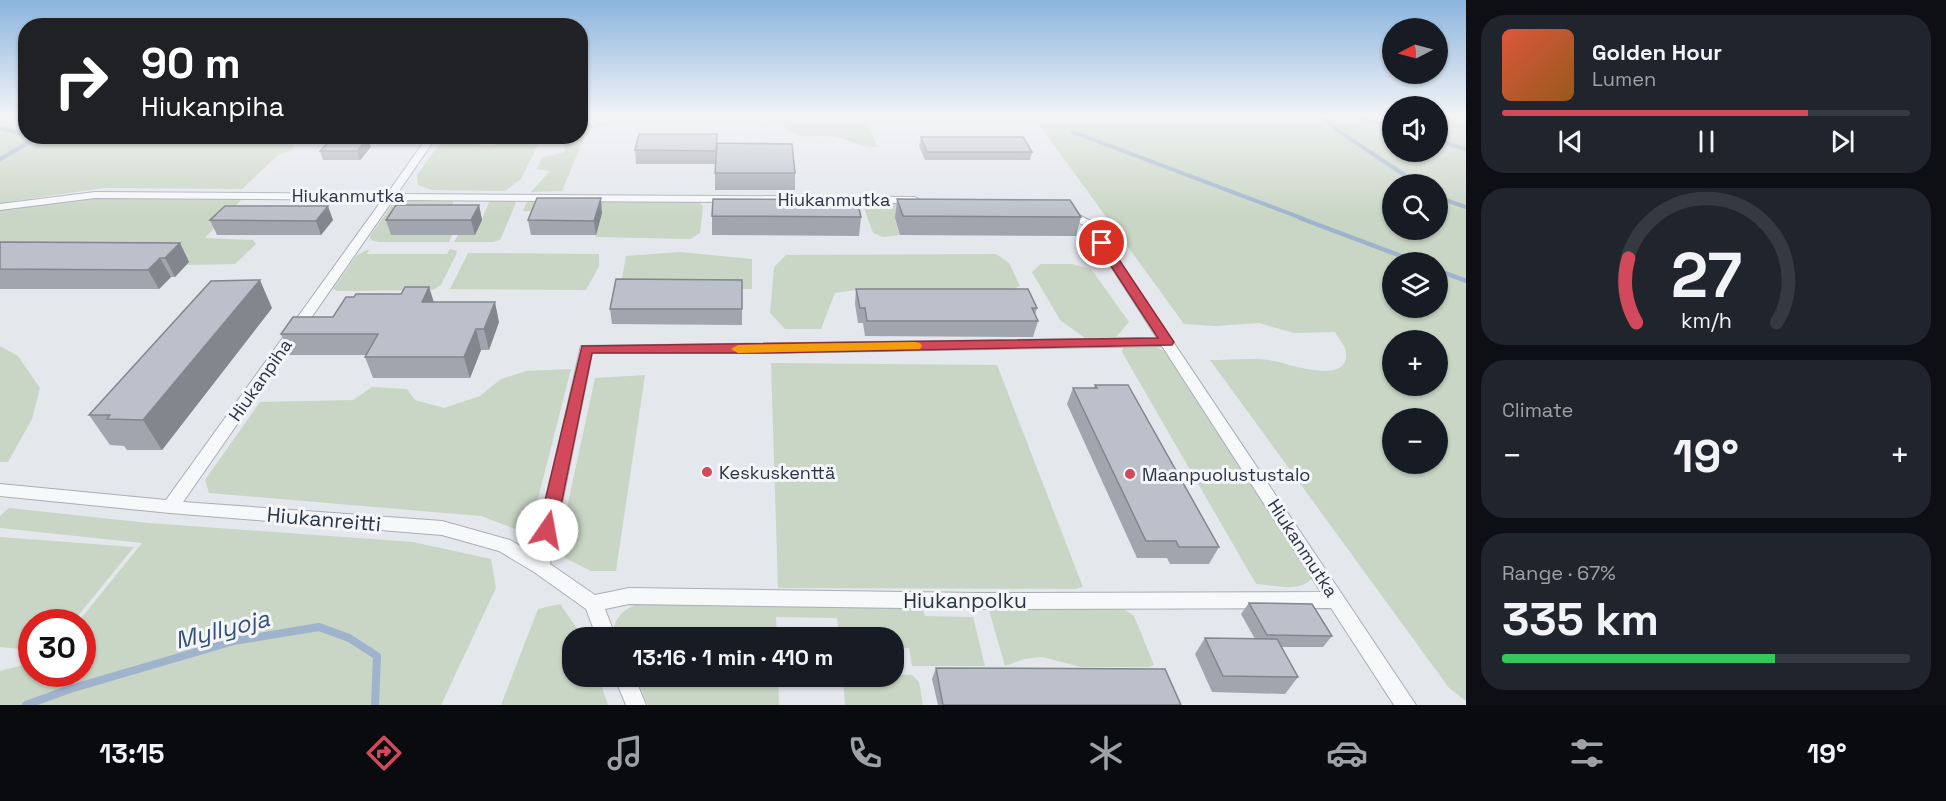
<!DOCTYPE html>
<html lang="en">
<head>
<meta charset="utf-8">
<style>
	body { margin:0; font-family:"Space Grotesk",sans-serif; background:#20242c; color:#f1f3f6; height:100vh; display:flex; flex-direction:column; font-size:22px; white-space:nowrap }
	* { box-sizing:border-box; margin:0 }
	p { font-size:20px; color:#9ea1a6 }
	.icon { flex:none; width:33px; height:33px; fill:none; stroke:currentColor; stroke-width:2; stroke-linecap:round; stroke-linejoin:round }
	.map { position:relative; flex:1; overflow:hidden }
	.sheet { display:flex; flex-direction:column; gap:15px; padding:15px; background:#0d0f14; width:480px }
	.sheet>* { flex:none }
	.top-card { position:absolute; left:18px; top:18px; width:570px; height:126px; border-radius:24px; box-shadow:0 2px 4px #0004; background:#202124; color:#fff; overflow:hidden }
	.needle { width:39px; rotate:264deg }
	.buttons { position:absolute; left:1382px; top:18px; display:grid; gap:12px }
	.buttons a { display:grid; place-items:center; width:66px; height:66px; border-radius:50%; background:#171b24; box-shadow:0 2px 4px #0004; font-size:30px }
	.speed { position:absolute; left:18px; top:609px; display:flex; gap:12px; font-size:30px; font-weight:700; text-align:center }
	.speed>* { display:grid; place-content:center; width:78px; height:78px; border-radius:50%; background:#171b24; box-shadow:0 2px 4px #0004; line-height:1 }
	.speed .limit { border:9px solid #d22; background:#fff; color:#111 }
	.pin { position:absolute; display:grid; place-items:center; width:51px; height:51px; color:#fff; margin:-26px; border:3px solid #fff; border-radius:50%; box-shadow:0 2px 6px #0007 }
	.me { position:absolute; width:66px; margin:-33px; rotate:12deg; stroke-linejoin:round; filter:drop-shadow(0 0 4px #0008) }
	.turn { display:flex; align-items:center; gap:21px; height:126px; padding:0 24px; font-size:27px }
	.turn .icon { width:78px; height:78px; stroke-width:2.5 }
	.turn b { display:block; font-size:42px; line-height:51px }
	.big { font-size:45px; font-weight:600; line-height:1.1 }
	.sheet .tile { flex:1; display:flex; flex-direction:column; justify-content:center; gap:9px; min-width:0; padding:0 21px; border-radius:24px; background:#20242c }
	.sheet .dial { align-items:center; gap:0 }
	.dial svg { height:156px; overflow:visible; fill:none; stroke:#363941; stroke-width:7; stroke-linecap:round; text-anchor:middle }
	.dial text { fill:#f1f3f6; stroke:none }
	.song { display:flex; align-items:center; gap:18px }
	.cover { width:72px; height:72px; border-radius:9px; background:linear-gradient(135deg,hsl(10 70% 55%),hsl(30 70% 35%)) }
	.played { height:6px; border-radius:3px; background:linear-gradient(90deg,#d1495b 75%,#363941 75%) }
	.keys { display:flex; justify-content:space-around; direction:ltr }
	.heat { display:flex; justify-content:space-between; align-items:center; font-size:33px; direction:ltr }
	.charge { height:9px; border-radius:4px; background:linear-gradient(90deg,#34c759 67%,#363941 0) }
	.trip { position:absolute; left:562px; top:627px; width:342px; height:60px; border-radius:24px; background:#171b24; box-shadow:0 2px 4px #0004; font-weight:600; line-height:60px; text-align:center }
	.tabs { display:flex; height:96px; justify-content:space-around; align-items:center; background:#090b0e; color:#9ea1a6 }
	.tabs .icon { width:42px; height:42px }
	.tabs .current { color:#d1495b }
	.tabs b { font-size:27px; color:#f1f3f6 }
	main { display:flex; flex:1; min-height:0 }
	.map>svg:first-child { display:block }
</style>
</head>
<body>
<main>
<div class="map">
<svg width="1466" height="705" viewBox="0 0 1466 705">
	<rect width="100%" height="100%" fill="#e4e7ec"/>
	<path fill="#c9d6c5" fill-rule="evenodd" d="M0 116H25L26 136 296 137 292 150 278 155 242 189 104 188 0 203Z
		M644 116H760V123H612L587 131 562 191 531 192 550 171 537 169 542 157 565 152 563 137 580 136 581 127Z
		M781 116H865L877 147C862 148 849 139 835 137 808 132 801 146 779 120Z
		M1019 116H1392V152H1437V116H1466V701L1449 688 1210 360C1230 360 1255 357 1275 361 1289 364 1349 386 1346 353 1346 346 1338 338 1335 332L1294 333 1259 323 1215 326 1184 324 1035 119ZM1392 184H1437V230H1392ZM1392 262H1437V308H1392ZM1392 340H1437V386H1392ZM1392 418H1437V464H1392Z
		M521 137H542L521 179 505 191 432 190 418 185 417 175 438 146 448 141 492 146 504 141 520 139Z
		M90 197 242 199 205 238 253 240 256 244 235 264 187 265 189 262 0 264V210Z
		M408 199H469L453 201V205L460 208 391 234 452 235 449 242H379L371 240 370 236 394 202Z
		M514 199 516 203 500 240 493 242H454L458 235H475L490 200Z
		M531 200 698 201 703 206 700 233 690 239 595 237 602 213 523 211 526 203Z
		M867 202 1000 203 895 219 900 235 883 237 873 233 863 205Z
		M450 249 457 251 456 255 441 285 433 290 337 291 333 289 356 256 367 250H369L367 254H447Z
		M680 252 752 259V289H620L626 256Z
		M468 253 599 254V266L586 290 450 289Z
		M996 254 1009 263 1020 286 1009 291 855 290 835 293 821 329H785L770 313 774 267 786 255Z
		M1041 264H1072L1091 269 1129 322 1116 337 1085 338 1060 320 1032 272Z
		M0 346 18 356 40 388 32 419 8 462H0Z
		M1127 346H1154L1169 353 1311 572V579C1298 593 1273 585 1256 584L1122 352 1123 348Z
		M771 363 997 365 1083 587 1075 589 778 588Z
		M571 369 529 534 481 516 209 493 205 480 260 402 353 400 372 387 407 389 415 400 444 408 480 396 501 379 526 371Z
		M645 375 616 571H591L557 554 595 378Z
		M9 508 149 523 413 542 491 559 496 588 441 705H0V671L31 663 32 674H82V622H78L142 543 0 528V516Z
		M0 537 134 547 73 622H32L31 650 0 647Z
		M560 604 583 637 573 638V676L598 677 608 705H501L538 609Z
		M640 604 918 605 923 610 925 616 973 617 985 666H912L909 648H894V638L839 637 837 618 776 617 777 637H618L614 629C615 616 628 606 640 604Z
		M1120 607 1134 616 1154 665 1149 667H1081L1042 657 1024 659 1005 666 989 610 990 608Z
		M894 674 912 675 919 682 923 705H845L843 677 894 676Z
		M635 677H778L779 705H648Z"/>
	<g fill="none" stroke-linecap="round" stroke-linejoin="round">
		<path stroke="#9fb4cc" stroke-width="4" d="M1322 116 1337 130 1418 184
			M1354 116 1392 127
			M0 128 26 135
			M1073 132 1304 219
			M1437 140 1466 149
			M0 159 40 136
			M1437 197 1466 207"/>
		<path stroke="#9fb4cc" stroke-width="4.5" d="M1300 218 1417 262
			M1437 270 1466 281"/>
		<path stroke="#9fb4cc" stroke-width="8" d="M26 705 70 689 234 641 319 627 349 638 377 656 375 705"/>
		<g stroke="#a9aeb7" stroke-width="2">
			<path id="street" d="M428 136H437L397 194 915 197 920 200 915 203 393 200 183 502 442 521 510 540 534 554 581 346 1157 338 1085 226 1061 213 1060 211 1065 208 1093 222 1416 705H1394L1331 608 977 609 629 604 605 609 616 638H597L586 609 534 572 499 551 442 535 170 513 0 496V484L166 500 382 200 95 198 0 210V204L95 192 387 194ZM1162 346 1321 592 977 593 629 588 595 595 550 564 592 353H766Z
				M614 676H634L646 705H626Z"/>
		</g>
		<use href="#street" fill="#f7f8fa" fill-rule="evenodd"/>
	</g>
	<path fill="#a1a5ae" d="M717 134V143L795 173V190H715V164H636L635 150Z
		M921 137 1032 152 1030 160H925L919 146Z
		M371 147 360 160H323L320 151Z
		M897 199 1081 217 1076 236 900 235 895 218Z
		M479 205 482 220 475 235H391L386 220Z
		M602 213 596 235H531L528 220Z
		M712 216 861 217 859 236 712 235Z
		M210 220H333L321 235H217Z
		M0 242 180 243 189 262 175 277H171L159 289H0Z
		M742 280V325L612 324 610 309Z
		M429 287 434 302 499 322 489 350H481L470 378H373L365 357 366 355H290L281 334 333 317 354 297 401 294Z
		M856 289 1037 308 1035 315 1038 321 1033 337 865 336 863 323H858L855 304Z
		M272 308 162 450H127L124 446 110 445 89 415Z
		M1095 385 1219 547 1209 564H1170L1167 558H1137L1067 404 1073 388H1094Z
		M1249 603 1332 636 1323 647H1281L1298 677 1285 694 1212 692 1195 654 1205 638 1255 639 1241 614Z
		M936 668 1181 705H938L932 679Z"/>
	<path fill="#83868d" d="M368 138 371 147 360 160 357 151Z
		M601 198 602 213 596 235 594 221Z
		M479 205 482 220 475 235 471 220Z
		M328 206 333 220 321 235 316 221Z
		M180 243 189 262 175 277 165 258Z
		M160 258 171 277 159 289 148 270Z
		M260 280 272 308 162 450 143 420Z
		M429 287 435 307 422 302Z
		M495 302 499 322 489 350 484 329Z
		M476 329 481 350 470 378 464 357Z"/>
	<path fill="#bbc0ca" stroke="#83868d" stroke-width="1.5" d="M639 134H717L716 151 635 150Z
		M921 137H1023L1032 152H927Z
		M332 138H368L357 151H320Z
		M717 143 792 144 795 173H715Z
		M537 198H601L594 221 528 220Z
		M713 199 857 200 861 217 712 216Z
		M897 199 1070 200 1081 217 903 216Z
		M396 205H479L471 220H386Z
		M225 206H328L316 221 210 220Z
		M0 242 180 243 165 258H160L148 270 0 269Z
		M616 279 742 280V309H610Z
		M260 280 143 420 107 419 110 415H89L211 281Z
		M405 287H429L422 302H495L484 329H476L464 357H365L378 334H281L293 317H333L346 297H354L356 294H401Z
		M856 289H1028L1037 308H1032L1038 321H867L865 308H860Z
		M1095 385H1128L1219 547H1179L1176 541H1146L1073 388H1097Z
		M1249 603 1312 604 1332 636 1267 635Z
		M1205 638 1277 639 1298 677 1223 676Z
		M936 668 1165 669 1181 705H943Z"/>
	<linearGradient id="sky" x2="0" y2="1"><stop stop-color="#8bb4dd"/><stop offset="0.54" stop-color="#f3f4f6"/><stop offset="1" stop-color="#f3f4f6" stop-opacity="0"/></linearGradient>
	<rect width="1466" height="214" fill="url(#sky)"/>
	<path fill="#d1495b" stroke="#882f3b" stroke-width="1.5" d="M1102 239 1106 240 1174 342 1172 345 766 353H592L556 530 553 535 547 537 541 535 538 530 582 346 1158 338 1096 243Z"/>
	<path fill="#f59e0b" d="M915 342 920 343 922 346 920 349 738 353 731 349 738 345Z"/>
	<g fill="#d1495b" stroke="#f4f6f9" stroke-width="2">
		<circle cx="707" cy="472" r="6"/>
		<circle cx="1130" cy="474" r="6"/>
	</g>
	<g text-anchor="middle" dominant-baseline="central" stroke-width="6" stroke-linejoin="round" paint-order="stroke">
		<g font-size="18" fill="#2b3445" stroke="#f4f6f9">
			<text x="348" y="195">Hiukanmutka</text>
			<text x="834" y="199">Hiukanmutka</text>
			<text transform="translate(260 380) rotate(-55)">Hiukanpiha</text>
			<text transform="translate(1303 548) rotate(57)">Hiukanmutka</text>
		</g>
		<g font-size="18" fill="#2b3445" stroke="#f4f6f9" text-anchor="start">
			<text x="719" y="472">Keskuskenttä</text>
			<text x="1142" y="474">Maanpuolustustalo</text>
		</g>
		<g font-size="21" fill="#2b3445" stroke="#f4f6f9">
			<text transform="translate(324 519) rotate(5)">Hiukanreitti</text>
			<text x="965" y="600">Hiukanpolku</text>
		</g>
		<g font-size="24" font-style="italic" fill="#34527a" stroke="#f4f6f9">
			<text transform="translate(222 629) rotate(-14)">Myllyoja</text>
		</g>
	</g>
</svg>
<div class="buttons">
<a><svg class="needle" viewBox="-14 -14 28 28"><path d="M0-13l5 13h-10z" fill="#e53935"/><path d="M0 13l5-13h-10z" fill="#9ea1a6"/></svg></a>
<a><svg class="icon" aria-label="sound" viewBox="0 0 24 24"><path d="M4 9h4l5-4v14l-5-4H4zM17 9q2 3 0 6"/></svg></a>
<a><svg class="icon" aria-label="search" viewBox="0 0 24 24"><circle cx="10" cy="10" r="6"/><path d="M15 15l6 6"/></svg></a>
<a><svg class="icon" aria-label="layers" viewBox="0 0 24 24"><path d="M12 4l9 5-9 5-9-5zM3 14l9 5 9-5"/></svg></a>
<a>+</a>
<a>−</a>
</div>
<div class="speed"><div class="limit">30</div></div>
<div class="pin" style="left:1102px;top:243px;background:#d93025"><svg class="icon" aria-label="arrive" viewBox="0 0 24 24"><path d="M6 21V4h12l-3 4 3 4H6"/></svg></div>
<svg class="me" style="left:547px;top:530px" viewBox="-20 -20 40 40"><circle r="19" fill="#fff"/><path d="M0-13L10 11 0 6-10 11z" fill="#d1495b"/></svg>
<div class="trip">13:16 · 1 min · 410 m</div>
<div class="top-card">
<div class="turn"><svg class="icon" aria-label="right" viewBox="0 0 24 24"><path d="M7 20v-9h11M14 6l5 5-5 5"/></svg><div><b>90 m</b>Hiukanpiha</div></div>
</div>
</div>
<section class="sheet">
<div class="tile">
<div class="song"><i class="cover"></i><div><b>Golden Hour</b><p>Lumen</p></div></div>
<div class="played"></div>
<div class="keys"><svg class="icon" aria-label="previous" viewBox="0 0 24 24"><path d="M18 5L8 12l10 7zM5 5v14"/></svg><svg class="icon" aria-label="pause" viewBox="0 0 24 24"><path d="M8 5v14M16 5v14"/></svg><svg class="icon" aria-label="next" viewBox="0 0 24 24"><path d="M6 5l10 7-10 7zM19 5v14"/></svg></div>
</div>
<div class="tile dial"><svg viewBox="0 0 100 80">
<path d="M14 69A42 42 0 1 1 86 69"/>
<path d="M14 69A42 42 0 0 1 10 36" stroke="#d1495b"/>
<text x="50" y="56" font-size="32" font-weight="700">27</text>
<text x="50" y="72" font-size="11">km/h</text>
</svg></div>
<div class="tile"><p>Climate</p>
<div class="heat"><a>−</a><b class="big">19°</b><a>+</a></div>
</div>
<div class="tile"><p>Range · 67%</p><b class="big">335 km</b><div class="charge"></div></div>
</section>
</main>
<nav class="tabs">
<b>13:15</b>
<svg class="icon current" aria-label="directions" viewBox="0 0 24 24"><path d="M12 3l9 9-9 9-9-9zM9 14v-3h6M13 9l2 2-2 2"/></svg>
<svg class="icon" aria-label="music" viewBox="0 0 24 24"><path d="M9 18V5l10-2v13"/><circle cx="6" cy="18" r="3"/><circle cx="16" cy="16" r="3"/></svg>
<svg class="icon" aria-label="phone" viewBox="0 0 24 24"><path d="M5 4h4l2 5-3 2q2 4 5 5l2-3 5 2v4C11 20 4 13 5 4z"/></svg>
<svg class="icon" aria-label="climate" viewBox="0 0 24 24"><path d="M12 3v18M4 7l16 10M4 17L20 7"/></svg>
<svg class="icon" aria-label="car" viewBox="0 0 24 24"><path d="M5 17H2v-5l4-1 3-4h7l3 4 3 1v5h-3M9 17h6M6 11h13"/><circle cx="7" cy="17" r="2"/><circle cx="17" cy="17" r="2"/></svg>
<svg class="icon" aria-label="filters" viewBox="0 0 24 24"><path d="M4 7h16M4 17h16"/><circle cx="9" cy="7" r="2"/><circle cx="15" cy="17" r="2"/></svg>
<b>19°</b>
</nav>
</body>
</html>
